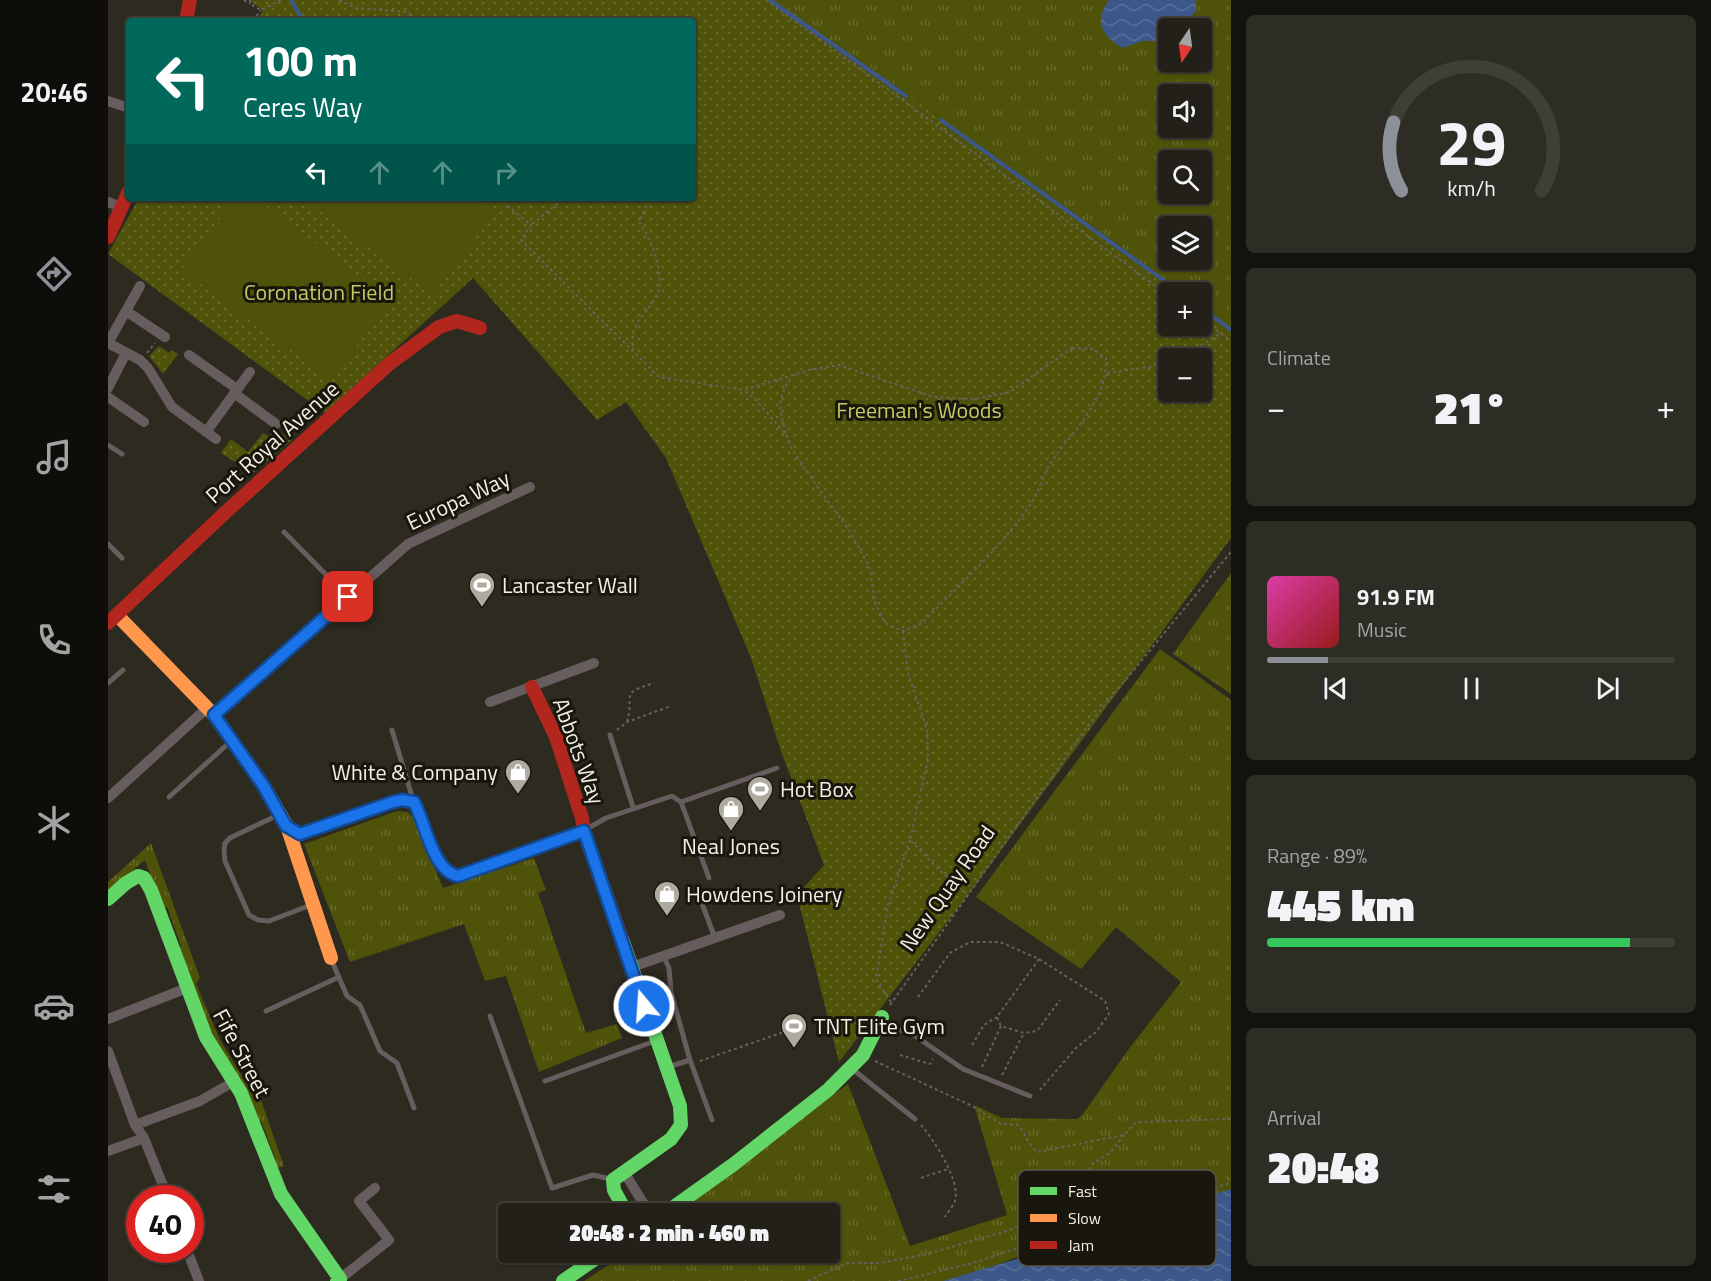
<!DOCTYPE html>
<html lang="en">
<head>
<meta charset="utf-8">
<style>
	body { margin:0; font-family:"Titillium Web",sans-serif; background:#2e2d25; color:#f1f3f6; height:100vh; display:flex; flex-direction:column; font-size:22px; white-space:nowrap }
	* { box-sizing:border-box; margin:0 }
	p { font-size:20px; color:#a2a3a2 }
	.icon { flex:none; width:33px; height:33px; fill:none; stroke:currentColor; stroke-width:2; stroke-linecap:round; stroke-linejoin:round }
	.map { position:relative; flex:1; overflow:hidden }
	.panel { display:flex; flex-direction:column; gap:15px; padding:15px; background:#13120d; width:480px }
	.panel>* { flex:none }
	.top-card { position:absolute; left:18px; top:18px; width:570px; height:183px; border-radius:6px; box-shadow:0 2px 4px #0004,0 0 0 2px #3f3e37; background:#00695c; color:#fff; overflow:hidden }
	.needle { width:39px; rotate:193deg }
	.controls { position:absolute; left:1050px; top:18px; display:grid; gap:12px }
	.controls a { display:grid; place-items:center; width:54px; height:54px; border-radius:6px; background:#222018; box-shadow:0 2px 4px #0004,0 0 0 2px #3f3e37; font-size:30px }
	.speed { position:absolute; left:18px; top:1185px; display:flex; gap:12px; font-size:30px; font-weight:700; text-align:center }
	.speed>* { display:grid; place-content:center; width:78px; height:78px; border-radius:50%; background:#222018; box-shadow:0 2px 4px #0004,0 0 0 2px #3f3e37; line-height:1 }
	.speed .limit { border:9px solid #d22; background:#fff; color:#111 }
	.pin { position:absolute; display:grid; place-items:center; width:51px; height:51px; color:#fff; margin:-26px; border-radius:12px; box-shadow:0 3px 9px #0006 }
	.me { position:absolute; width:66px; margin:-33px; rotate:342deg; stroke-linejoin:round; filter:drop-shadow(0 0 4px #0008) }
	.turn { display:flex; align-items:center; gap:21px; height:126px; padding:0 18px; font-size:27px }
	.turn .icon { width:78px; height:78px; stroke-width:2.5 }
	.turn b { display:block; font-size:42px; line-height:51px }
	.lanes { display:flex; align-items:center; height:57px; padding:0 18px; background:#0003; justify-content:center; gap:30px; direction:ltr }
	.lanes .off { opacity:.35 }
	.big { font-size:45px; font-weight:800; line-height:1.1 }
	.panel .widget { flex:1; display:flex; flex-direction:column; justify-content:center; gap:9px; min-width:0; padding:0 21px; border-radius:9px; background:#2e2d25 }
	.panel .dial { align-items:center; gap:0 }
	.dial svg { height:156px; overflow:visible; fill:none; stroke:#3f3e37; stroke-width:7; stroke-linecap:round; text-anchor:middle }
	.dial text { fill:#f1f3f6; stroke:none }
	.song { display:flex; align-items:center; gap:18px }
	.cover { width:72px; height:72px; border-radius:9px; background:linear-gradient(135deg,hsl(320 70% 55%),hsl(0 70% 35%)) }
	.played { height:6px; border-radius:3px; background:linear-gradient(90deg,#8c9099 15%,#3f3e37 15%) }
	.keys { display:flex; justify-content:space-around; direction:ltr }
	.heat { display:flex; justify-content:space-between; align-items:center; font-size:33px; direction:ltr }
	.charge { height:9px; border-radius:4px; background:linear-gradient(90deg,#34c759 89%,#3f3e37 0) }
	.trip { position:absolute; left:390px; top:1203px; width:342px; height:60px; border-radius:6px; background:#222018; box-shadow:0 2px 4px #0004,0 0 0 2px #3f3e37; font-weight:800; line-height:60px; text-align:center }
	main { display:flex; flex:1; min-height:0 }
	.menu { display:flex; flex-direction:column; width:108px; justify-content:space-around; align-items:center; background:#0e0d0a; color:#a2a3a2 }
	.menu .icon { width:42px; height:42px }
	.menu .current { color:#8c9099 }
	.menu b { font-size:27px; color:#f1f3f6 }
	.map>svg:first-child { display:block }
</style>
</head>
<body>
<main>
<nav class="menu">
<b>20:46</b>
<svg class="icon current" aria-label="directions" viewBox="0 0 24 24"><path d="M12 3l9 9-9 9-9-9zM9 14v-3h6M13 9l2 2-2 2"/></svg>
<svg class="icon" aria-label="music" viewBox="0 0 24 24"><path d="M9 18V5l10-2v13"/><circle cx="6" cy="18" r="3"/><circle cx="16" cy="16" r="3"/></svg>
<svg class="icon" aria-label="phone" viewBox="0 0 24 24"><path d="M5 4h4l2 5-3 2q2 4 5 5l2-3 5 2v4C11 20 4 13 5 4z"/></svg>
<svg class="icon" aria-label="climate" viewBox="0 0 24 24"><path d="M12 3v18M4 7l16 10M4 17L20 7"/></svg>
<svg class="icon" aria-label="car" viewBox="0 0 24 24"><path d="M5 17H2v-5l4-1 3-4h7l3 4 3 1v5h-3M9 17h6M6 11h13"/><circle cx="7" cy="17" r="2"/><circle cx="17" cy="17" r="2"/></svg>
<svg class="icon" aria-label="filters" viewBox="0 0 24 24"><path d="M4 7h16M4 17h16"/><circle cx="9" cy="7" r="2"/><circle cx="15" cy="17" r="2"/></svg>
</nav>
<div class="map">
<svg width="1123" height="1281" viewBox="0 0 1123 1281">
	<defs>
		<pattern id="grass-tufts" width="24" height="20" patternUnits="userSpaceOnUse" patternTransform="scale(1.5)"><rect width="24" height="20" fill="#4f5209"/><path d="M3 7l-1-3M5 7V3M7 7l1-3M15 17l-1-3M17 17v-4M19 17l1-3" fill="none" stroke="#696b2d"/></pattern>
		<pattern id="park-dots" width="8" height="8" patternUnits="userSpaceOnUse" patternTransform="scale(1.5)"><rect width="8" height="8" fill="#4f5209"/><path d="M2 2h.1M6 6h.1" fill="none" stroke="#696b2d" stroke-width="1.8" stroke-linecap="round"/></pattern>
		<pattern id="water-waves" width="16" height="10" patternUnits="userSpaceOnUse" patternTransform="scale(1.5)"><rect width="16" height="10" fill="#3c578a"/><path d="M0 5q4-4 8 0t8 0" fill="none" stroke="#596f9a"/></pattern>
	</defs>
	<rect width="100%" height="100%" fill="#2d2a20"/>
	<path fill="url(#grass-tufts)" fill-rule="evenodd" d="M670 0H1123V331L1094 308V292H1073L1014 247 810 102ZM1060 28H1094V62H1060ZM1060 94H1094V128H1060ZM1060 160H1094V194H1060ZM1060 226H1094V260H1060Z
		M1123 573V694L1065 654Z
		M1052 649 1123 700V1191L953 1239 889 1265 840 1281H476L519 1253 722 1252V1214L565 1213 740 1084 802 1246 899 1215 866 1105 894 1118 969 1119 975 1114 1020 1050 1073 982 1008 927 973 969 868 897Z
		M289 811 300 812 307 819 335 888 426 858 438 890 430 893 478 1033 509 1024 514 1038 431 1072 398 976 377 981 356 924 242 962 196 844Z
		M43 843 92 978 88 984 112 1040 148 1099 153 1100 176 1166 167 1169V1158L153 1121H149L102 1028 70 950 73 946 59 907H54L37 860 0 892V882Z"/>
	<path fill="url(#park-dots)" fill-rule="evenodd" d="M143 0H670L810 102 1014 247 1073 292H1060V326H1094V308L1123 331V538L860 895 731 1062 689 895 716 865 673 751 643 658 558 458 518 402 489 420 365 278 217 413 0 254 31 198H585V21H149L155 10 143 2ZM1060 358H1094V392H1060Z
		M51 346 62 353 64 350 70 354 55 374 41 356Z
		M167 429 184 440 145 473 113 453 123 439 140 452 155 433 161 437Z"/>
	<path fill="#4f5209" d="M127 198H146L283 299 223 380 73 270Z
		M194 198H364L385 214 325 295Z"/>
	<path fill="url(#water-waves)" d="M1001 0H1088L1087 12 1073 28H1060V37L1050 41H1034L1015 48C993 36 986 21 1001 0Z
		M1123 1189V1281H835L955 1245 1020 1220Z"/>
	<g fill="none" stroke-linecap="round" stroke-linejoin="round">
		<path stroke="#3c578a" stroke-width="4" d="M183 0 193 17 199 21
			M662 0 798 96
			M833 120 1072 292
			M440 198 443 200
			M1094 308 1123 330"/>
		<path stroke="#67615d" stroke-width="2" stroke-dasharray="3 3" stroke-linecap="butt" d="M136 0 142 4
			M142 0V4L153 10 173 0
			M231 0 248 8 299 12 310 21
			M658 0 1060 295
			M147 18 157 21
			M145 21 153 10
			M390 198 423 225 413 240 551 377 636 390
			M424 224 454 200 463 198
			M1094 319 1123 341
			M964 348 985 349 998 358C1000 401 964 431 942 464 934 477 931 493 922 505 892 548 851 586 814 623L795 631 777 623 767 603 762 568 741 530 706 482 682 446 679 436 648 400 636 390 701 370 731 365 826 397 867 399 902 392Z
			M525 351C521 322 536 318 548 297 559 278 543 238 531 222L538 207 534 198
			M39 353 47 343
			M1072 358 1113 333
			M999 373 1060 364
			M678 433C671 412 669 395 684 377
			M795 631 800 673 819 729 820 760 802 840 828 867 860 895
			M519 722C527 694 510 694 546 683
			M509 730 519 722 563 706
			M931 959 889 1017 893 1026 916 1033 929 1031 952 1000
			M810 997 842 953 862 942H892L931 959 997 1001 1001 1014 988 1032 968 1048 930 1092
			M783 1002 768 979 780 905 802 840
			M782 1005 982 723 1123 552
			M864 1045 876 1025 889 1017
			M792 1055 822 1064 825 1059
			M592 1061 693 1026
			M767 1061 864 1106 893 1124 910 1125C918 1134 920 1145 929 1152L1016 1135 1028 1122 1123 1119
			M874 1067 893 1026
			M894 1075 916 1033
			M813 1125C826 1140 853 1181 847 1201 845 1206 840 1212 837 1217
			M813 1178 840 1169
			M700 1281 739 1263H772L819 1254 899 1231 940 1214 972 1185 985 1163 1002 1153 1016 1135
			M790 1281 865 1263 957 1232 1123 1183"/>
		<path stroke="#675d5e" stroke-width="5" d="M0 445 14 454
			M176 532 240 597
			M0 544 14 558
			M0 683 15 670
			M284 730 306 803
			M502 735 525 807
			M61 797 122 742
			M573 802 669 768
			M170 815 122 838 117 843 116 850 117 861 141 915 150 920 161 921 203 905
			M477 830 498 818 564 796 573 802 601 878
			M590 893 607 938
			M555 955 561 968 563 992 582 1060
			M223 959 239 996 252 1005 272 1051 289 1063 306 1108
			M158 1011 231 977
			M382 1016 444 1188 485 1175 503 1179
			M771 1024 803 1033 855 1069 922 1096
			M560 1067 582 1060 604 1120
			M743 1068 807 1119
			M437 1081 547 1041"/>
		<path stroke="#675d5e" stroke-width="10" d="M0 101 21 108
			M0 202 13 207
			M18 311 57 337
			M0 343 32 360 40 368 64 407 108 439
			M0 343 32 286
			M81 355 129 389
			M0 388 18 353
			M126 393 168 424
			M0 397 36 422
			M98 432 142 372
			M382 702 486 663
			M106 715 300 544 422 487
			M0 798 99 708
			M179 826 192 834 285 802 294 800 306 803C318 825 324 870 350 876L476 831
			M524 967 672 915
			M0 1019 79 988
			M0 1051 27 1125 36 1138 60 1198
			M27 1125 92 1101 125 1082
			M0 1151 36 1138
			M516 1172 542 1214
			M79 1250 91 1281
			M232 1279 281 1240 251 1201 267 1188"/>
		<path stroke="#63d668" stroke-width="14" d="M0 899 18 883 30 876 36 878 43 890 98 1037 133 1093 173 1194 232 1279 229 1281
			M514 939 572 1106 573 1125 563 1139 505 1180 506 1190 519 1214
			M556 1214 626 1164 720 1090 755 1055 774 1017
			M455 1281 497 1252"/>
		<path stroke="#ff974d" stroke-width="14" d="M9 615 106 715 155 785 179 826 223 958"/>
		<path stroke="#b3261e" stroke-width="14" d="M78 21 82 0
			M0 237 21 191
			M0 623 119 511 281 364 331 327 349 321 372 328
			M424 687 448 737 474 818 476 831 514 939"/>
	</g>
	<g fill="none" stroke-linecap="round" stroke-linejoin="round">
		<g stroke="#114b97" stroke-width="15">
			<path id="route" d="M240 597 106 715 155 785 178 826 192 834 285 802 294 800 306 802C318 824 324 870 350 876L476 831 536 1006"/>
		</g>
		<use href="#route" stroke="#1a73e8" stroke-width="10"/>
	</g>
	<defs>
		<g id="stadium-pin" transform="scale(1.35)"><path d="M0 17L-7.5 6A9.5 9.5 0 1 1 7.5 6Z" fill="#aeaa9f" stroke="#18160d"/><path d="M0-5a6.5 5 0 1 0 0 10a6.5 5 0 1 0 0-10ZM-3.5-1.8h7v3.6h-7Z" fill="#fff"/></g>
		<g id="shop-pin" transform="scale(1.35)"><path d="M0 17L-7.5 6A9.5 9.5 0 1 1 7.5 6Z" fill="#aeaa9f" stroke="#18160d"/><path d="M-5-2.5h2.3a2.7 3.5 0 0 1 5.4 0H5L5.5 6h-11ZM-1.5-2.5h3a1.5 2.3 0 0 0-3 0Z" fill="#fff"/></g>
	</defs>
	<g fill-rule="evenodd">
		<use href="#stadium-pin" x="374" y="585"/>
		<use href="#shop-pin" x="410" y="772"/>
		<use href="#stadium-pin" x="652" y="789"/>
		<use href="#shop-pin" x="623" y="809"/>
		<use href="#shop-pin" x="559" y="894"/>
		<use href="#stadium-pin" x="686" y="1026"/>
	</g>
	<g text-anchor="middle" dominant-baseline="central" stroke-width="6" stroke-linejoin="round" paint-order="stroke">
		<g font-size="22" fill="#c3cb63" stroke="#18160d">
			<text x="211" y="292">Coronation Field</text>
			<text x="811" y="410">Freeman's Woods</text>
		</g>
		<g font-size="22" fill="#f3efe3" stroke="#18160d">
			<text transform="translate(164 442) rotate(-42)">Port Royal Avenue</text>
			<text transform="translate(350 500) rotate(-25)">Europa Way</text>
			<text transform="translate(471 751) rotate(70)">Abbots Way</text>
			<text transform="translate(839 888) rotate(-55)">New Quay Road</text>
			<text transform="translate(134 1053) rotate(62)">Fife Street</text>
		</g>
		<g font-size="22" fill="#f3efe3" stroke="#18160d" text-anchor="start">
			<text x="394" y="585">Lancaster Wall</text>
			<text x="390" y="772" text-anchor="end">White &amp; Company</text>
			<text x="672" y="789">Hot Box</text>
			<text x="623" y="846" text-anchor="middle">Neal Jones</text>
			<text x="578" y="894">Howdens Joinery</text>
			<text x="706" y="1026">TNT Elite Gym</text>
		</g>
	</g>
	<rect x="910" y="1170" width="198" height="96" rx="9" fill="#18160d" stroke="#5a574d" stroke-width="1.5"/>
	<rect x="922" y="1187" width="27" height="8" fill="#63d668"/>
	<rect x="922" y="1214" width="27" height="8" fill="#ff974d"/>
	<rect x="922" y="1241" width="27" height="8" fill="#b3261e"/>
	<g font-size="16" fill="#f3efe3">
		<text x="960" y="1197">Fast</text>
		<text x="960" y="1224">Slow</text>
		<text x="960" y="1251">Jam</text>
	</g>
</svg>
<div class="controls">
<a><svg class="needle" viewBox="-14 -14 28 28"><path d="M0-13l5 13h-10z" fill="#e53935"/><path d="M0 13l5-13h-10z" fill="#a2a3a2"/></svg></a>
<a><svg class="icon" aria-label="sound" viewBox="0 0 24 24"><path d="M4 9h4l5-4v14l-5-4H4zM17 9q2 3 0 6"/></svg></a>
<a><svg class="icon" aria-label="search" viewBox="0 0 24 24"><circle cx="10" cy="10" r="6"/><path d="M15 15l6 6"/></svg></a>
<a><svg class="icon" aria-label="layers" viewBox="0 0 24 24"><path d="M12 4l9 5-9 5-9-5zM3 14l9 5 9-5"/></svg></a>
<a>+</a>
<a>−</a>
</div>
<div class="speed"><div class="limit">40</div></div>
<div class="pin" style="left:240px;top:597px;background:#d93025"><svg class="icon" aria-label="arrive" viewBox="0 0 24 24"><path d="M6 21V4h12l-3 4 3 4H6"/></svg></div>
<svg class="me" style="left:536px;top:1006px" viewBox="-20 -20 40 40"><circle r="17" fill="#1a73e8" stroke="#fff" stroke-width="3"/><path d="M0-11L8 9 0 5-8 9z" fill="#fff"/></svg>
<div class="trip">20:48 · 2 min · 460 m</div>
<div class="top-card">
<div class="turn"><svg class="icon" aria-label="left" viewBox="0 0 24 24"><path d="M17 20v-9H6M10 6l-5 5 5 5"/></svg><div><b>100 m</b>Ceres Way</div></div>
<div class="lanes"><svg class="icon" aria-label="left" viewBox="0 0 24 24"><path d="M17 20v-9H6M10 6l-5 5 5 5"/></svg><svg class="icon off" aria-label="ahead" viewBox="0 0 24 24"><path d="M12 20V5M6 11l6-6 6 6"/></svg><svg class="icon off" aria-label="ahead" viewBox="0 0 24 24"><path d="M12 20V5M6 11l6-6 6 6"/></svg><svg class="icon off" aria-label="right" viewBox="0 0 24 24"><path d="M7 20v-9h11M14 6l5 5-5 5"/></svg></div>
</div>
</div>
<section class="panel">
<div class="widget dial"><svg viewBox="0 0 100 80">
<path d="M14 69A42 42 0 1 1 86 69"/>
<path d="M14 69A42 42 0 0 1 10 34" stroke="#8c9099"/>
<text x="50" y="56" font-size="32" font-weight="700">29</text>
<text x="50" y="72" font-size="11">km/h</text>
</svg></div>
<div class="widget"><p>Climate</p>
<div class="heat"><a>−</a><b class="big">21°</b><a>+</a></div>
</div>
<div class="widget">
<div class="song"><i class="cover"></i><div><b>91.9 FM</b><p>Music</p></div></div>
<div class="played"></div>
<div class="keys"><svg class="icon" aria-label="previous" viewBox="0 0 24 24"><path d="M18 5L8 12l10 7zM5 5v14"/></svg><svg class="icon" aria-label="pause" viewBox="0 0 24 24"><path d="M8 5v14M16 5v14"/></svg><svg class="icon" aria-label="next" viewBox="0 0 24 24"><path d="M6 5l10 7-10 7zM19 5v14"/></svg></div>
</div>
<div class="widget"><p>Range · 89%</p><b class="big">445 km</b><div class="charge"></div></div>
<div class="widget"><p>Arrival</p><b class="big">20:48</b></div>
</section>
</main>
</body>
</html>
